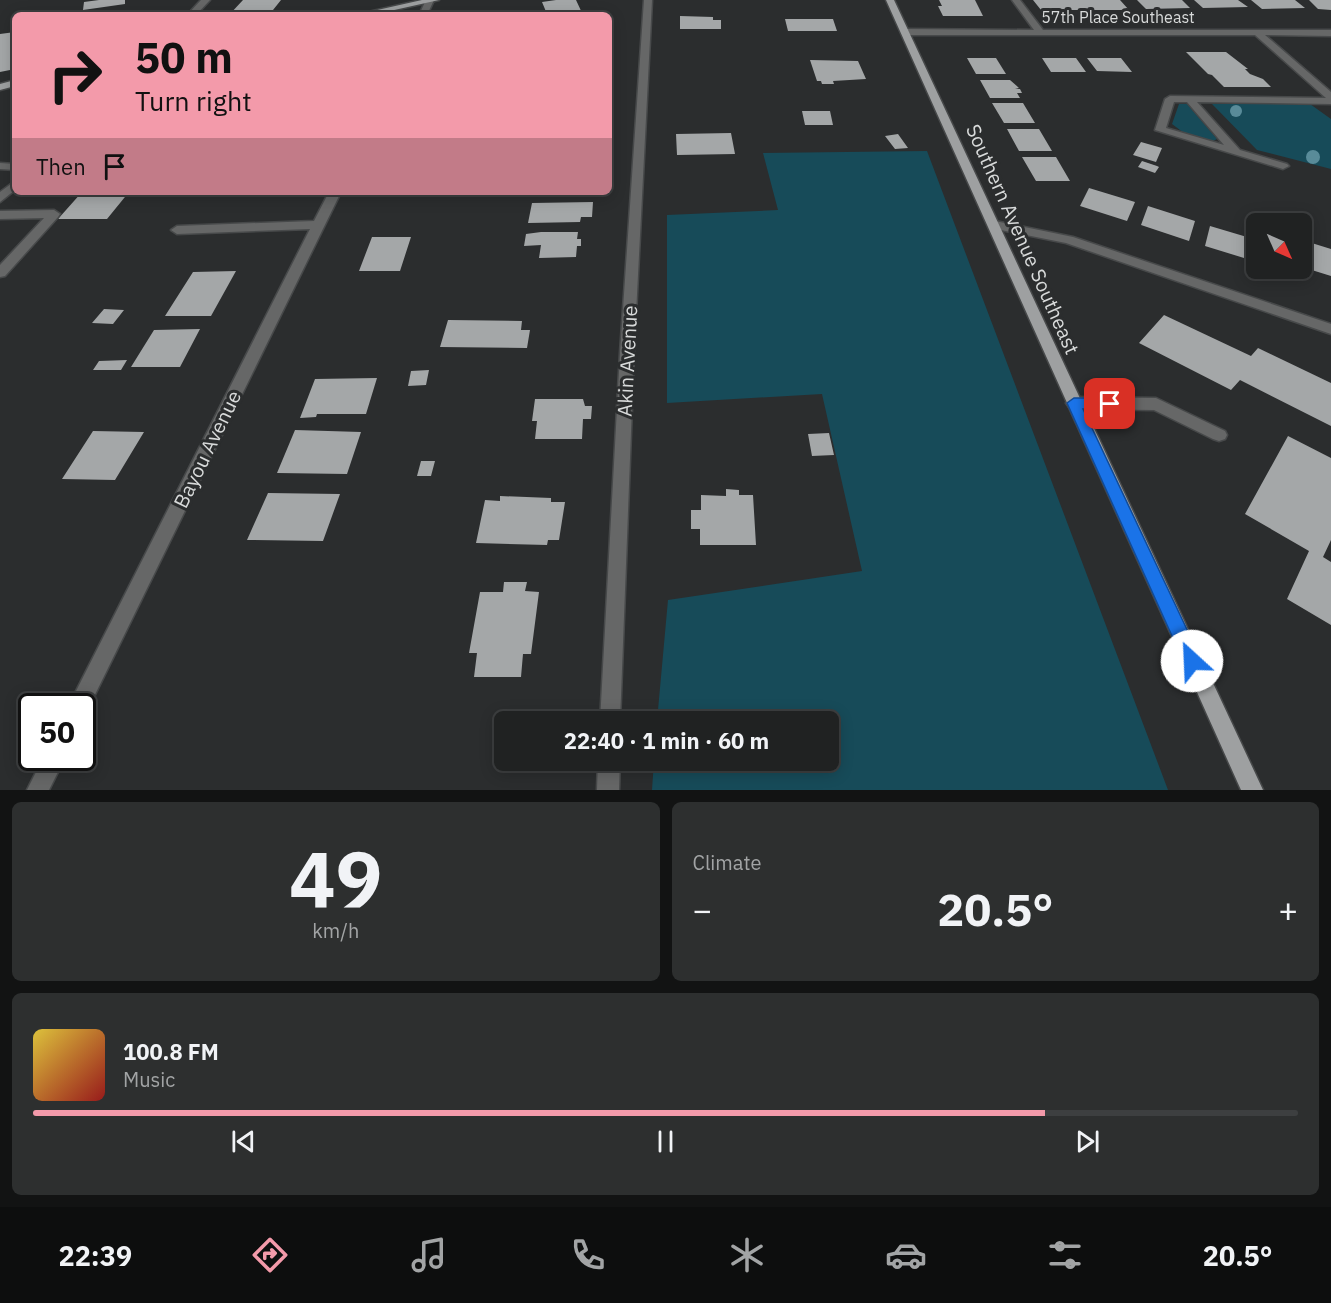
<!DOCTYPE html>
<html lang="en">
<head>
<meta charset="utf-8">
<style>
	body { margin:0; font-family:"IBM Plex Sans",sans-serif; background:#2d2f2f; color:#f1f3f6; height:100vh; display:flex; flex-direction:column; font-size:22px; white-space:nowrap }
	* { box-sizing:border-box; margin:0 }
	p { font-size:20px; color:#a2a4a5 }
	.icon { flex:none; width:33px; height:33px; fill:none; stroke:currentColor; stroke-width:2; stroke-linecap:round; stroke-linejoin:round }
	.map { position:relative; height:790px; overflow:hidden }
	.panel { display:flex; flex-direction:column; gap:12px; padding:12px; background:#121313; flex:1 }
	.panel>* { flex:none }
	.banner { position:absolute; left:12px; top:12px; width:600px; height:183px; border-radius:9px; box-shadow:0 3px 15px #0003,0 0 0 2px #3d3f40; background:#f39aaa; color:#111; overflow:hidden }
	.needle { width:39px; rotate:135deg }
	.controls { position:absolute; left:1246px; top:213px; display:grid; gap:12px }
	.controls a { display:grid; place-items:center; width:66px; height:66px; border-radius:9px; background:#202222; box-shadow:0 3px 15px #0003,0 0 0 2px #3d3f40; font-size:30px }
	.speed { position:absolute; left:18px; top:693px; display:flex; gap:12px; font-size:30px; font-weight:700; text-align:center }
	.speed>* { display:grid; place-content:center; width:78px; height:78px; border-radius:50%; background:#202222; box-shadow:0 3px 15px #0003,0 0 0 2px #3d3f40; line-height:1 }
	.speed .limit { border:3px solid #111; border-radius:9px; background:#fff; color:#111 }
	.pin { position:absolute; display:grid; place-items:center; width:51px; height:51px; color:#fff; margin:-26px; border-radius:12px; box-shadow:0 3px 9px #0006 }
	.me { position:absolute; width:66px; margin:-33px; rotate:335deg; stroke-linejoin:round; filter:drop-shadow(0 0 4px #0008) }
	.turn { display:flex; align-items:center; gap:21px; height:126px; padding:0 24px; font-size:27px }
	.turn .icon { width:78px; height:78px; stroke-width:2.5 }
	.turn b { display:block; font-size:42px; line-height:51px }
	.then { display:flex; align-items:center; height:57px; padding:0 24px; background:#0003; gap:12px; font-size:22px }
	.big { font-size:45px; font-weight:800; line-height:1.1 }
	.panel .widget { flex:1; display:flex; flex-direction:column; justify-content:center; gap:9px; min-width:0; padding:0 21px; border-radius:9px; background:#2d2f2f }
	.panel .dial { align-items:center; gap:0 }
	.dial b { font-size:78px; line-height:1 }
	.song { display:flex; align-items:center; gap:18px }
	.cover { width:72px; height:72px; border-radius:9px; background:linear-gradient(135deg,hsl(50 70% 55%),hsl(0 70% 35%)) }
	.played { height:6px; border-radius:3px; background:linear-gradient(90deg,#f39aaa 80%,#3d3f40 80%) }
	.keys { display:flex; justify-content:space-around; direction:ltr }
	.heat { display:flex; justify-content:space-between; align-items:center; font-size:33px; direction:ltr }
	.panel .tiles { flex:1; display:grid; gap:12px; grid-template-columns:1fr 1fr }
	.widget:last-child { grid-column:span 2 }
	.trip { position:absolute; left:494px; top:711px; width:345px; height:60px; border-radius:9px; background:#202222; box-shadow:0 3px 15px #0003,0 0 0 2px #3d3f40; font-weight:800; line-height:60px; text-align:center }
	.tab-bar { display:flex; height:96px; justify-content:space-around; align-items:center; background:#0d0e0e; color:#a2a4a5 }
	.tab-bar .icon { width:42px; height:42px }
	.tab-bar .selected { color:#f39aaa }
	.tab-bar b { font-size:27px; color:#f1f3f6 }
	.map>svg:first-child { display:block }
</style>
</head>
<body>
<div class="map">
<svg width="1331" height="790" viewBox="0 0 1331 790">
	<rect width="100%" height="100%" fill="#2b2d2e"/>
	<path fill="#174b59" d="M1179 104H1187L1217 139 1213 141 1184 133 1172 124Z
		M1212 104H1310L1331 119V169L1257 150Z
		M927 151 1168 790H652L654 761 828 760V722L657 721 668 600 862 571 822 394 667 403V215L778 210 763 153Z"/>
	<path fill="#a4a7a8" d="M99 0H125V4L83 10 84 2Z
		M243 0H281L269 15H229Z
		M556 0H576L583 15 547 14 542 2Z
		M939 0H975L983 16H943L938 6H942Z
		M1033 0H1120L1129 10H1041Z
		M1137 0H1182L1190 8 1146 9Z
		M1194 0H1238L1248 7 1203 8Z
		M1251 0H1295L1305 8 1262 9Z
		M1309 0H1331V10L1318 9Z
		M680 16 713 17V20H721V29H680Z
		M785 19H833L837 31H788Z
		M15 32V69L0 72V34Z
		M1186 52H1226L1248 69H1245L1250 74 1263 79 1271 87H1224L1212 75 1208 74Z
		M967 58H996L1006 74H976Z
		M1042 58H1076L1086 72H1051Z
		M1087 58H1121L1132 72 1097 71Z
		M810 60 858 61 866 79 833 81 834 84H822L821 81H817Z
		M980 80H1010L1019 88 1015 89H1020L1022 93H1017L1020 98H990Z
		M992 103H1023L1035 123H1004Z
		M802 111H830L833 125H805Z
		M1007 129H1039L1052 151H1019Z
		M731 133 735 154 677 155 676 134Z
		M898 134 908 148 895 149 885 136Z
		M1141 142 1162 148 1156 162 1133 155Z
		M1022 157H1056L1070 181H1036Z
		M1142 161 1157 166 1159 167 1155 173 1138 167Z
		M1089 188 1135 202 1127 221 1080 206Z
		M82 192H129L107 219H58Z
		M593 202 592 217H581L580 222 528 223 532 203Z
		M1148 206 1195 221 1189 241 1141 225Z
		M1210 226 1257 240V262L1205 246Z
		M541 232H578L577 239H581V246H577L576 257 539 258 541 245 524 246 526 234Z
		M372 237H411L400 271H359Z
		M1302 240 1331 249V276L1302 267Z
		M236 271 211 316H165L193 272Z
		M104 309 124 310 113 324 92 323Z
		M1164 315 1251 356 1258 348 1331 383V426L1240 380 1231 390 1139 343Z
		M448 320 522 321 521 330H530L527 348 440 347Z
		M200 329 180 367H131L154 330Z
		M127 360 121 370H93L99 361Z
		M429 370 426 385 408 386 411 371Z
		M377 378 366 414H317L316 417 300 418 315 379Z
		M535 399H583L585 406H592L591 419H583L582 439H535L537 421H532Z
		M295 430 361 432 347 474 277 473Z
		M93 431 144 432 115 480 62 479Z
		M829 433 834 455 812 456 808 434Z
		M1288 436 1331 458V540L1323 557 1331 562V625L1287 599 1309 551 1245 514Z
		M421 461H435L431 476H417Z
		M726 489 739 490V495H753L756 545H700V529H691V510H701V495L726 496Z
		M268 493 340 494 323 541 247 540Z
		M500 496 551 498V502H565L559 540H548L547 545 476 543 485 500 500 501Z
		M504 582H527L525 591 539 592 531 654H523L521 677H474L477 653H469L480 592H503Z"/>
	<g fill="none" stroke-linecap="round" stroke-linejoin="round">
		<g stroke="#47494a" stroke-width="3">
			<path id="minor" d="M201 0H210L196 15H187Z
				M426 0H434L427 15H419Z
				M644 0H652L634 353 620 722H600L620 353Z
				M1012 0H1020L1043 30H1331V36L1265 35 1331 92V104L1197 102 1240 150 1287 164 1289 166 1283 169 1155 130 1165 99 1170 96 1326 98 1255 35H905L901 32 905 29 1034 30ZM1174 102H1187L1224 145 1166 128Z
				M0 163 15 164V170L0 169Z
				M15 181V190L0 202V192Z
				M329 192H341L86 713 82 715V706H69L72 699 310 229 177 234 171 230 177 226 314 221Z
				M54 210 60 214 58 217 5 276 0 277V265L44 218 0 219V211Z
				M995 221 1073 237 1331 324V334L1066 243 991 228 989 225Z
				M1074 397 1156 398 1225 431 1227 435 1225 439 1219 441 1213 439 1154 410 1074 409 1069 407 1066 403 1069 399Z
				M43 758H65L49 790H27Z
				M598 760H620L619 790H597Z"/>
		</g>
		<g stroke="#47494a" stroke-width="3">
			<path id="major" d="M422 0H439L372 15H355Z
				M886 0H894L1263 790H1241Z
				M15 80V86L0 90V84Z"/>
		</g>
		<use href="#minor" fill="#666767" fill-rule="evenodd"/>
		<use href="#major" fill="#9ea0a1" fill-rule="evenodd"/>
	</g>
	<g fill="#598b99">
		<circle cx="1236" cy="111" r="6"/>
		<circle cx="1313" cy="157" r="7"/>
	</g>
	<path fill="#1a73e8" stroke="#114b97" stroke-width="1.5" d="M1074 398H1110L1117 404 1110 409H1083L1199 655 1201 661 1199 667 1192 670 1186 667 1067 403Z"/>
	<g text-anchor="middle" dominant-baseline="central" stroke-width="6" stroke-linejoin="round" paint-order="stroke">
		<g font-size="16" fill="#d8dada" stroke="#2b2d2e">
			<text x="1118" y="17">57th Place Southeast</text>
		</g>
		<g font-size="20" fill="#d8dada" stroke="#2b2d2e">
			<text transform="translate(1023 239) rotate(66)">Southern Avenue Southeast</text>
			<text transform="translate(627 361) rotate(-87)">Akin Avenue</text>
			<text transform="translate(207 449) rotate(-64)">Bayou Avenue</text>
		</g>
	</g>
</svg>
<div class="controls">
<a><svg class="needle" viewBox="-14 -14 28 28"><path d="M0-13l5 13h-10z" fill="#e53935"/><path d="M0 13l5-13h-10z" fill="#a2a4a5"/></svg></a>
</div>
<div class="speed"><div class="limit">50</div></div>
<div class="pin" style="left:1110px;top:404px;background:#d93025"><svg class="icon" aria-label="arrive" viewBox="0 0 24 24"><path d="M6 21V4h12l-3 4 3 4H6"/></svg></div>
<svg class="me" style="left:1192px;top:661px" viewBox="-20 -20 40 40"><circle r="19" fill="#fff"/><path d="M0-13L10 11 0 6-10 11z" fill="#1a73e8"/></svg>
<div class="trip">22:40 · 1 min · 60 m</div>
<div class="banner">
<div class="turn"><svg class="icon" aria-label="right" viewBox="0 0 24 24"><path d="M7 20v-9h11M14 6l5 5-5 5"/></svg><div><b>50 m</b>Turn right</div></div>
<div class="then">Then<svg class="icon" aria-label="arrive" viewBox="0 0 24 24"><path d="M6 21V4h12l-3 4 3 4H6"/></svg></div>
</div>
</div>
<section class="panel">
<div class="tiles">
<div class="widget dial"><b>49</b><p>km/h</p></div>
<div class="widget"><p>Climate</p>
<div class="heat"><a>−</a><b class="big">20.5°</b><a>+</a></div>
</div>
<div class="widget">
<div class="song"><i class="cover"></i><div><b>100.8 FM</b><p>Music</p></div></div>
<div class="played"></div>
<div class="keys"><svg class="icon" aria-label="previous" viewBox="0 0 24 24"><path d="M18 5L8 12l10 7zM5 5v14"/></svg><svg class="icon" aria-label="pause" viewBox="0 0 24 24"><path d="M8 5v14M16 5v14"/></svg><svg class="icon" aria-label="next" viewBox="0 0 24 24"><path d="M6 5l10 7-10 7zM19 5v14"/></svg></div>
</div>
</div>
</section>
<nav class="tab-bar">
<b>22:39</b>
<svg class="icon selected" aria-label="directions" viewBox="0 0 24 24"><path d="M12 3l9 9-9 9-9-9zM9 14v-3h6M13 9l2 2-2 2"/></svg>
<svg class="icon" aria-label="music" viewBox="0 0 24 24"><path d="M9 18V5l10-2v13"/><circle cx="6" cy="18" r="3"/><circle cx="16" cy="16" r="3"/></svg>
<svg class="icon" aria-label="phone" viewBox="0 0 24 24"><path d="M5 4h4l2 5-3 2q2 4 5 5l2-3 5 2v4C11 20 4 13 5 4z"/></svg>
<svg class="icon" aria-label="climate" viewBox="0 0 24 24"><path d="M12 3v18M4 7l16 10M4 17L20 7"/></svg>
<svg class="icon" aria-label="car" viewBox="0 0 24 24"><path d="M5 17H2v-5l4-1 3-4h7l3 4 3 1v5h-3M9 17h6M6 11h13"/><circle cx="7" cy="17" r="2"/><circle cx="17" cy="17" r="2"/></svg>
<svg class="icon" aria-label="filters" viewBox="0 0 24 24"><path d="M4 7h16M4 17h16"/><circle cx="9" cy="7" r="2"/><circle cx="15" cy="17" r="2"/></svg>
<b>20.5°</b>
</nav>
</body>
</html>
